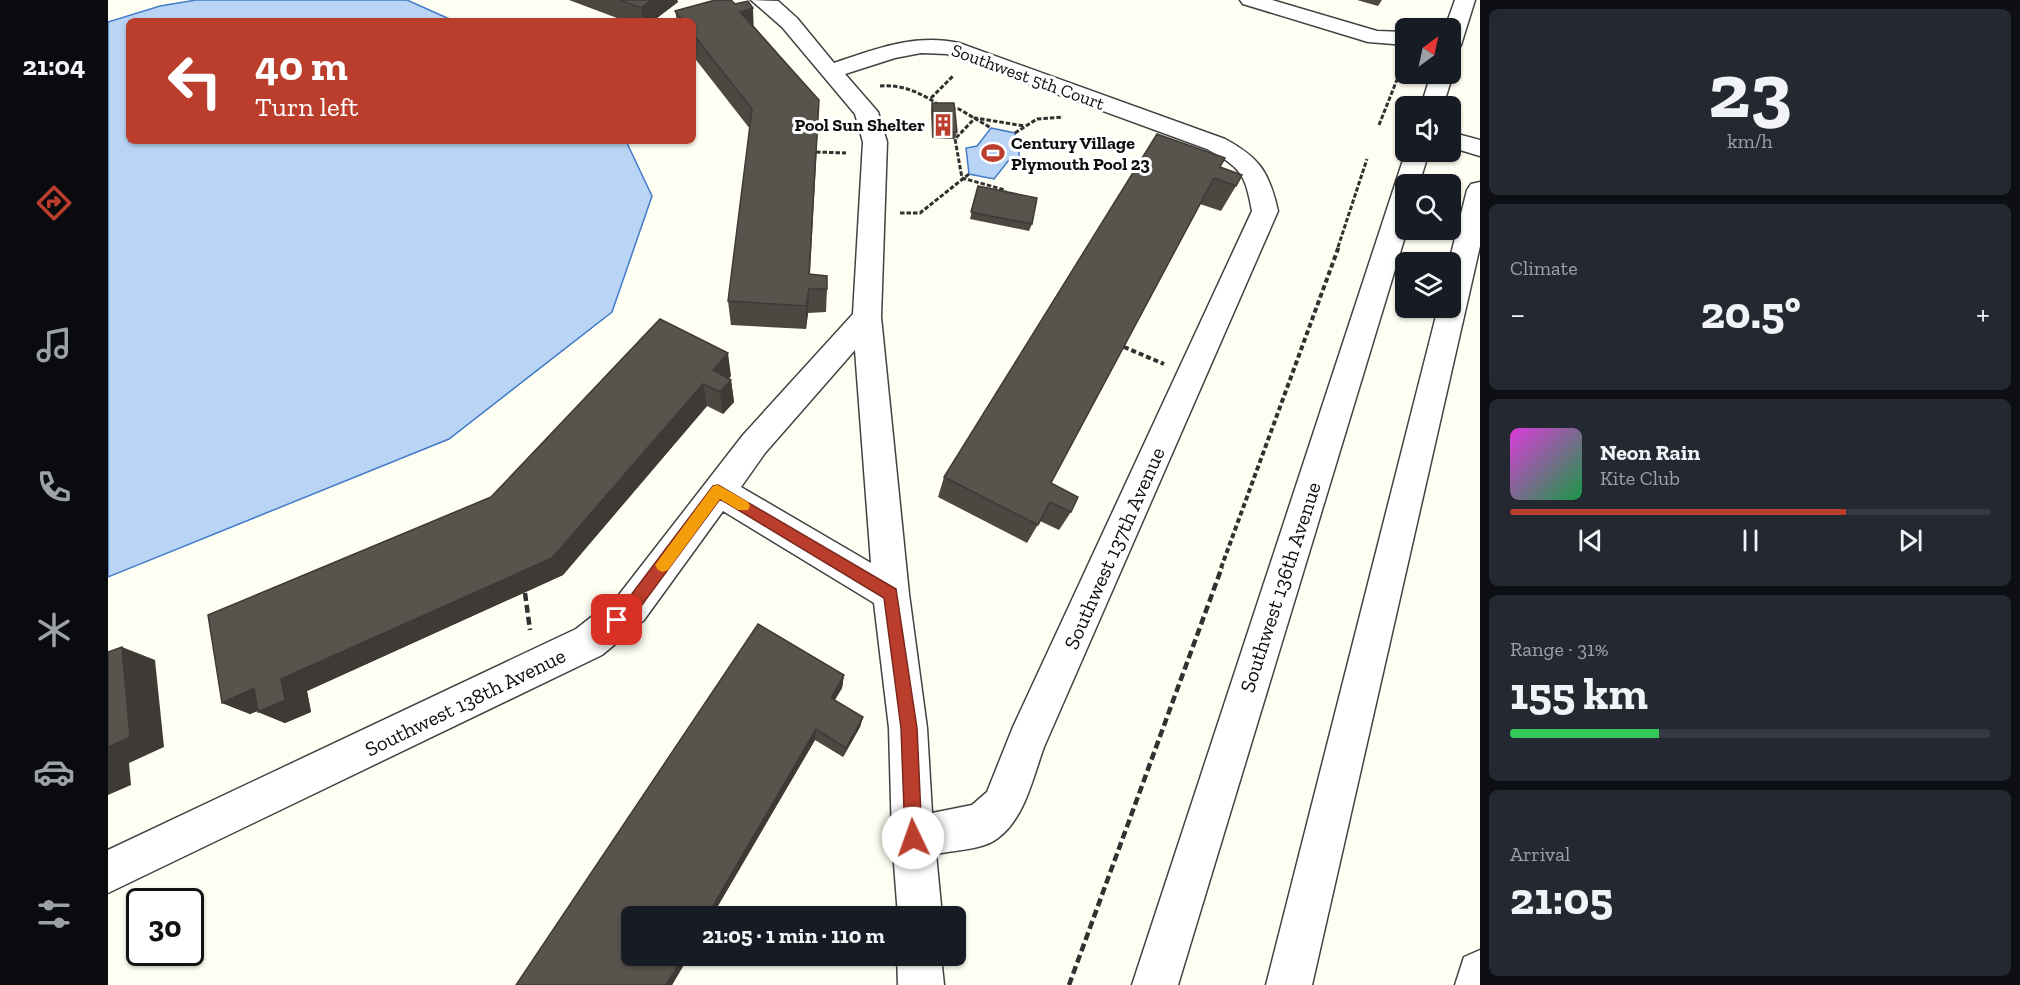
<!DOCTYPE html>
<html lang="en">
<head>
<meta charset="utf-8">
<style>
	body { margin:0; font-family:"Zilla Slab",serif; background:#242831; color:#f1f3f6; height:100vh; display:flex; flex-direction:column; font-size:22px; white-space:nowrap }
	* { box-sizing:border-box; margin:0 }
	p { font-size:20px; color:#9ea1a6 }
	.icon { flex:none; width:33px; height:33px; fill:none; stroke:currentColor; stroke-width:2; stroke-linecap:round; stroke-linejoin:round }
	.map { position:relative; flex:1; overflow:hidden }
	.sheet { display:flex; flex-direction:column; gap:9px; padding:9px; background:#0d0f14; width:540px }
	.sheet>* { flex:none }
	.hud { position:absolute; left:18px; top:18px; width:570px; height:126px; border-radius:9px; box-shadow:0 2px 4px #0004; background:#bb3e2c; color:#fff; overflow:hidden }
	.needle { width:39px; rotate:33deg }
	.controls { position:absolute; left:1287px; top:18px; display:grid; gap:12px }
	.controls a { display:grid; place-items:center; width:66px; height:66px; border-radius:9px; background:#171b24; box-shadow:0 2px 4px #0004; font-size:30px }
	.speed { position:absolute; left:18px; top:888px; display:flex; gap:12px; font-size:30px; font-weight:700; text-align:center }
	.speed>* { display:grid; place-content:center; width:78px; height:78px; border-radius:50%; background:#171b24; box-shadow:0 2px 4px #0004; line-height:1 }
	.speed .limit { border:3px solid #111; border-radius:9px; background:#fff; color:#111 }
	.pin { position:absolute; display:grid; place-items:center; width:51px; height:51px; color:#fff; margin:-26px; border-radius:12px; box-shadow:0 3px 9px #0006 }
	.me { position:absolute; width:66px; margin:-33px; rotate:357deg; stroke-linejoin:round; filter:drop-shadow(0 0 4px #0008) }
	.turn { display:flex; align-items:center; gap:21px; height:126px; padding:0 30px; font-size:27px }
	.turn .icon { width:78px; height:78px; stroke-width:2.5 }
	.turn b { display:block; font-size:42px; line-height:51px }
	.big { font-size:45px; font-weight:800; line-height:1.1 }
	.sheet .card { flex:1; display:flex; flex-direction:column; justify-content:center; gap:9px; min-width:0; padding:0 21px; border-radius:9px; background:#242831 }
	.sheet .dial { align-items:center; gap:0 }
	.dial b { font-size:78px; line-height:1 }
	.song { display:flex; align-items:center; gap:18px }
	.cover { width:72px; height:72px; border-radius:9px; background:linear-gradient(135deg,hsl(300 70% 55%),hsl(140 70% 35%)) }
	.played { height:6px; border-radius:3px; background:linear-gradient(90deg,#bb3e2c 70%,#363941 70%) }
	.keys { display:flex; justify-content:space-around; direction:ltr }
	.heat { display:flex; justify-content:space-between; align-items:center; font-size:33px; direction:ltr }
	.charge { height:9px; border-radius:4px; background:linear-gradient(90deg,#34c759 31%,#363941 0) }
	.trip { position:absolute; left:513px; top:906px; width:345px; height:60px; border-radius:9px; background:#171b24; box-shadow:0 2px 4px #0004; font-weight:800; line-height:60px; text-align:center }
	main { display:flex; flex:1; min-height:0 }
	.dock { display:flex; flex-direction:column; width:108px; justify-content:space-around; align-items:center; background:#090b0e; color:#9ea1a6 }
	.dock .icon { width:42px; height:42px }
	.dock .active { color:#bb3e2c }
	.dock b { font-size:27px; color:#f1f3f6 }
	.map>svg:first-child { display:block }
</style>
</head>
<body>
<main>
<nav class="dock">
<b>21:04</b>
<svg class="icon active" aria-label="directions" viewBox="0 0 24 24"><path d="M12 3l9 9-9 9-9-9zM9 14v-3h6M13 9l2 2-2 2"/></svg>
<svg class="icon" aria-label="music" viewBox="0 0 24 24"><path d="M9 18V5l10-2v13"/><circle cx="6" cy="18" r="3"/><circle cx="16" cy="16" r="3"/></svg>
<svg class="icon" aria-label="phone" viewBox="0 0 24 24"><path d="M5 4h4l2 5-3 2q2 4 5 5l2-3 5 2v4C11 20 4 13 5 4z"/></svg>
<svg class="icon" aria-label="climate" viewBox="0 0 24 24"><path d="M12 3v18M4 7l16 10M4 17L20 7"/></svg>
<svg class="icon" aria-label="car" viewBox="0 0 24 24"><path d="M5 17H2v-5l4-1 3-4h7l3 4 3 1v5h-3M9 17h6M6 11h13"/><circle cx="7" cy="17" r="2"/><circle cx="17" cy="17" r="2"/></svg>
<svg class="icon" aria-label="filters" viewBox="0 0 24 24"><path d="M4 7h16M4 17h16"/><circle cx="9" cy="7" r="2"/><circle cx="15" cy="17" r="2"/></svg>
</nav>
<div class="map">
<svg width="1372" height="985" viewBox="0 0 1372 985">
	<rect width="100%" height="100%" fill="#fefef3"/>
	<path fill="#b9d4f4" stroke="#437cc8" stroke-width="1.5" d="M88 0H299L346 21H21V141H518L544 196 504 312 341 439 0 577V22L52 6Z
		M883 128 907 133 912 158 901 160 886 179 861 174 858 148 869 146Z"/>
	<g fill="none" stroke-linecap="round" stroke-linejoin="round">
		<g stroke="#424242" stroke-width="3">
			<path id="minor" d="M643 0 670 1 689 18 726 63C766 49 808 33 851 43L1117 139C1152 158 1161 172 1170 211L936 747C925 777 917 818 890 838 875 850 847 850 828 854L834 916H790L784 838 781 728 766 603 615 511 536 620 494 655 0 893V850L468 629 510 596 635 435 745 314 755 142 747 114 674 27ZM813 53 839 54 1099 149C1133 168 1137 173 1144 211L905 727 879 792 864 805 824 813 819 728 801 594 773 317 779 142 770 112 737 74 787 58ZM747 350 763 563 633 487 657 453Z
				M1132 0H1164L1269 31 1298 32V45L1260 42 1135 4Z
				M1347 0H1367L1353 45 1350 50 1342 51V28H1337Z
				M1342 70 1345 74 1335 106H1313L1323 74H1342Z
				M1342 132 1372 140V156L1342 147Z
				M1298 151 1321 152 1311 184H1298L1299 230 1070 985H1024Z
				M1372 182V246L1204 985H1158L1330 308H1342L1341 262 1359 190 1363 184Z
				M1372 950V985H1347L1356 957Z
				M789 956H833L836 985H790Z"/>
		</g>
		<path stroke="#313131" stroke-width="3" stroke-dasharray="4.5 2" stroke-linecap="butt" d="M772 86C794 84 813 93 831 105
			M823 98 846 75
			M843 109H851L883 128
			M1271 125 1296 62
			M907 133 929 119 955 117
			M708 152 738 153
			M898 195 897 190 854 178 847 139 867 118 917 126
			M792 213H812L861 174
			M1230 247 1259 159"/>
		<path stroke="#313131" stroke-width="4" stroke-dasharray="5 3" stroke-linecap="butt" d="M1016 347 1056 364
			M1113 568 1231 246"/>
		<path stroke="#313131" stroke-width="4.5" stroke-dasharray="8 4" stroke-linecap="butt" d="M417 593 422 630
			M961 985 1114 567"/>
		<use href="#minor" fill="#fff" fill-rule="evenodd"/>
	</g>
	<path fill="#4c4741" d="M461 0H569L570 2 545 21H517Z
		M1249 0H1274L1270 6Z
		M567 11 646 26 711 100 702 274 719 289 718 312 700 313 698 329 623 325 620 301 642 129 585 56V21H569Z
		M824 103 849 132 847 139 824 138 823 111Z
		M1112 167 1128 186 1113 211 1092 204 943 483 963 512 951 530 932 521 919 543 830 497 836 477Z
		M870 186 924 224 921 231 862 219Z
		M552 319 623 376 621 378 623 380 626 402 615 414 599 406 455 575 199 691 203 712 177 723 150 712V711L142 714 114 703 383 497Z
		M736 675 734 688 727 700 755 717 752 727 735 757 707 740 604 916H524L581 956 564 985H408Z"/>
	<path fill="#3e3a35" d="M543 0H569L570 2 545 21H535L533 8Z
		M645 8 646 34 632 12Z
		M711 100 710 125 701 289Z
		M701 289 700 313 698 329V306Z
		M620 353 623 376 610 391 605 370Z
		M623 380 626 402 615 414 612 392Z
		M595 384 599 406 455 575 199 691 203 712 177 723 150 712 173 679Z
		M14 647 47 660 56 747 21 763 23 785 0 795V747Z
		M736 675 734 688 721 709 723 698Z
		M146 688 172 700 142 714 114 703Z
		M755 717 752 727 735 757 738 748Z
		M708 729 707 740 604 916H599Z
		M576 956H581L564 985H558Z"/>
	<path fill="#58534c" stroke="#3e3a35" stroke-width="1.5" d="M512 0H543L533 8Z
		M607 0H623L627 4 640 1 645 8 632 12 711 100 701 274 719 276V289H701L698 306 620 301 644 109 585 34V21H575L567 11Z
		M824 103H846L849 132 826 131Z
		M1049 134 1117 158 1112 167 1134 175 1128 186 1106 178 943 483 970 497 963 512 942 502 930 525 836 477Z
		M870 186 929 198 924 224 863 212Z
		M552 319 620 353 605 370 623 380 612 392 595 384 444 558 173 679 177 700 150 712 146 688 114 703 100 615 383 497Z
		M650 624 736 675 723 698 755 717 738 748 708 729 599 916H524V956H576L558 985H408Z
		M14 647 22 737 0 747V652Z"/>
	<path fill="#bb3e2c" stroke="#7a281d" stroke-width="1.5" d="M610 485 788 589 809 728 814 838 811 844 805 846 799 844 797 838 793 728 776 598 612 499 528 613 509 627 504 625 501 620 504 615 517 603 605 486Z"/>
	<path fill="#f59e0b" d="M610 485 640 502 642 506 640 510H630L612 499 560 570 555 572 550 570 547 565 550 561 605 486Z"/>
	<defs>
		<g id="building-bare" transform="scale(1.8)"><path d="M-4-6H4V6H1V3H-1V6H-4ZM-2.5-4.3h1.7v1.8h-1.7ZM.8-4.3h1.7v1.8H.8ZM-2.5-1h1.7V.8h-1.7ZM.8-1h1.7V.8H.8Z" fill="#bb3e2c" stroke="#fff" stroke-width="2.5" paint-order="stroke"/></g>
		<g id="stadium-bare" transform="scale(1.8)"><path d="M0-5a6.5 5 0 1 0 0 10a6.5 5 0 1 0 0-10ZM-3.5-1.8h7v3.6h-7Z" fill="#bb3e2c" stroke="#fff" stroke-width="2.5" paint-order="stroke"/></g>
	</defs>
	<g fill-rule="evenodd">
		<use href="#building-bare" x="835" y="125"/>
		<use href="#stadium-bare" x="885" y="153"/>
	</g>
	<g text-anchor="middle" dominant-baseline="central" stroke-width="6" stroke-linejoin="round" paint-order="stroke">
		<g font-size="18" fill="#0f0f0f" stroke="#fff">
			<text transform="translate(920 77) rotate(20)">Southwest 5th Court</text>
		</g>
		<g font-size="18" font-weight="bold" fill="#0f0f0f" stroke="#fff" text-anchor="end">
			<text x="817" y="125">Pool Sun Shelter</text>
			<text x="903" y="143" text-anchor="start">Century Village<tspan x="903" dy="21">Plymouth Pool 23</tspan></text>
		</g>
		<g font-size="21" fill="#0f0f0f" stroke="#fff">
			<text transform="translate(1006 548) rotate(-66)">Southwest 137th Avenue</text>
			<text transform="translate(1172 587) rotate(-72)">Southwest 136th Avenue</text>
			<text transform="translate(357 702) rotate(-26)">Southwest 138th Avenue</text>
		</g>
	</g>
</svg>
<div class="controls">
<a><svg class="needle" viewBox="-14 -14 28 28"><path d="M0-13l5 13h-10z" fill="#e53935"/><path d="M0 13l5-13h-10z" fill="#9ea1a6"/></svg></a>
<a><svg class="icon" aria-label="sound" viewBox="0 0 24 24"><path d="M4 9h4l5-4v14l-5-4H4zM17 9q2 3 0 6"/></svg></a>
<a><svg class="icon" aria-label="search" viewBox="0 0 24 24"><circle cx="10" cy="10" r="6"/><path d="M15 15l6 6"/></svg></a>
<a><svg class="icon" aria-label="layers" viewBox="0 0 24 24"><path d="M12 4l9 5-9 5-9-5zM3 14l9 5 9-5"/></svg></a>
</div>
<div class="speed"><div class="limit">30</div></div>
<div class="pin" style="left:509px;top:620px;background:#d93025"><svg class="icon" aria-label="arrive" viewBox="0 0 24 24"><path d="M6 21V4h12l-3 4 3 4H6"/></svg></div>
<svg class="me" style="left:805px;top:838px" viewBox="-20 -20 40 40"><circle r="19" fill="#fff"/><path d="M0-13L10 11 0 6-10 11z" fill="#bb3e2c"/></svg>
<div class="trip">21:05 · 1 min · 110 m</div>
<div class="hud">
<div class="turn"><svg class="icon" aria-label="left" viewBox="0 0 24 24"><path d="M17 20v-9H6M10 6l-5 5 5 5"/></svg><div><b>40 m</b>Turn left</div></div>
</div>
</div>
<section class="sheet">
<div class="card dial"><b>23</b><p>km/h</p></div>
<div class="card"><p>Climate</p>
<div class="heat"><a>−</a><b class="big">20.5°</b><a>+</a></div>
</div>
<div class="card">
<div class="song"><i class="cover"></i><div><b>Neon Rain</b><p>Kite Club</p></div></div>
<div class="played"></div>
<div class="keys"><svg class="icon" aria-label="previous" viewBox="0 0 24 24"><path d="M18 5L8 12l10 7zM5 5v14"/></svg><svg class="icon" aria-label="pause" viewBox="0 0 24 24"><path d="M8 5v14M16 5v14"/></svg><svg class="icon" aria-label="next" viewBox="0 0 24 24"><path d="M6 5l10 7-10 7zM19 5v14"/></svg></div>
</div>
<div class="card"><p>Range · 31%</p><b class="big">155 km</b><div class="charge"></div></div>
<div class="card"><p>Arrival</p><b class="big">21:05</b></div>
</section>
</main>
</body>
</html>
